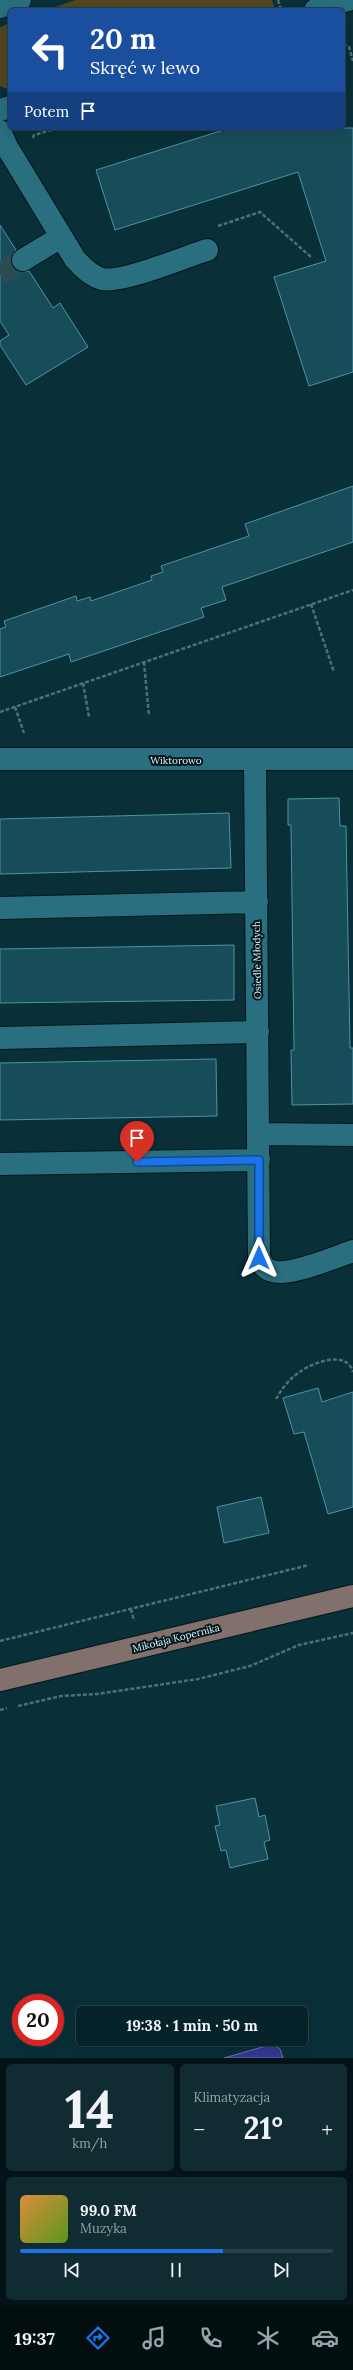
<!DOCTYPE html>
<html lang="pl">
<head>
<meta charset="utf-8">
<style>
	body { margin:0; font-family:Lora,serif; background:#102b32; color:#f1f3f6; height:100vh; display:flex; flex-direction:column; font-size:15px; white-space:nowrap }
	* { box-sizing:border-box; margin:0 }
	p { font-size:13px; color:#98a4a8 }
	.icon { flex:none; width:22px; height:22px; fill:none; stroke:currentColor; stroke-width:2; stroke-linecap:round; stroke-linejoin:round }
	.map { position:relative; height:2058px; overflow:hidden }
	.details { display:flex; flex-direction:column; gap:6px; padding:6px; background:#041317; flex:1 }
	.details>* { flex:none }
	.hud { position:absolute; left:8px; top:8px; width:337px; height:122px; border-radius:6px; box-shadow:0 4px 16px #0002,0 0 0 1px #284047; background:#1a4fa0; color:#fff; overflow:hidden }
	.speed { position:absolute; left:12px; top:1994px; display:flex; gap:8px; font-size:20px; font-weight:700; text-align:center }
	.speed>* { display:grid; place-content:center; width:52px; height:52px; border-radius:50%; background:#07232a; box-shadow:0 4px 16px #0002,0 0 0 1px #284047; line-height:1 }
	.speed .limit { border:6px solid #d22; background:#fff; color:#111 }
	.pin { position:absolute; display:grid; place-items:center; width:34px; height:34px; color:#fff; margin:-41px -17px; border-radius:50% 50% 50% 0; rotate:-45deg; box-shadow:0 0 4px #0007 }
	.pin .icon { rotate:45deg }
	.me { position:absolute; width:44px; margin:-22px; rotate:0deg; stroke-linejoin:round; filter:drop-shadow(0 0 3px #0008) }
	.turn { display:flex; align-items:center; gap:14px; height:84px; padding:0 16px; font-size:18px }
	.turn .icon { width:52px; height:52px; stroke-width:2.5 }
	.turn b { display:block; font-size:28px; line-height:34px }
	.then { display:flex; align-items:center; height:38px; padding:0 16px; background:#0003; gap:8px; font-size:15px }
	.big { font-size:30px; font-weight:800; line-height:1.1 }
	.details .widget { flex:1; display:flex; flex-direction:column; justify-content:center; gap:6px; min-width:0; padding:0 14px; border-radius:6px; background:#102b32 }
	.details .dial { align-items:center; gap:0 }
	.dial b { font-size:52px; line-height:1 }
	.song { display:flex; align-items:center; gap:12px }
	.cover { width:48px; height:48px; border-radius:6px; background:linear-gradient(135deg,hsl(30 70% 55%),hsl(90 70% 35%)) }
	.played { height:4px; border-radius:2px; background:linear-gradient(90deg,#1a73e8 65%,#284047 65%) }
	.keys { display:flex; justify-content:space-around; direction:ltr }
	.heat { display:flex; justify-content:space-between; align-items:center; font-size:22px; direction:ltr }
	.details .tiles { flex:1; display:grid; gap:6px; grid-template-columns:1fr 1fr }
	.widget:last-child { grid-column:span 2 }
	.trip { position:absolute; left:76px; top:2006px; width:232px; height:40px; border-radius:6px; background:#07232a; box-shadow:0 4px 16px #0002,0 0 0 1px #284047; font-weight:800; line-height:40px; text-align:center }
	.menu { display:flex; height:64px; justify-content:space-around; align-items:center; background:#030e11; color:#98a4a8 }
	.menu .icon { width:28px; height:28px }
	.menu .on { color:#1a73e8 }
	.menu b { font-size:18px; color:#f1f3f6 }
	.map>svg:first-child { display:block }
</style>
</head>
<body>
<div class="map">
<svg width="353" height="2058" viewBox="0 0 353 2058">
	<rect width="100%" height="100%" fill="#092f38"/>
	<path fill="#504720" d="M75 0H272L275 9 47 10Z
		M10 23V90L0 86V27Z"/>
	<path fill="#353894" stroke="#6971b3" d="M273 2044 280 2049 283 2058H224Z"/>
	<path fill="#174d59" stroke="#4f93a4" d="M230 128H353V372L309 386 274 277 326 261 298 172 115 230 96 170Z
		M0 225 16 250 11 260 13 267 23 272 29 271 53 308 60 303 88 347 26 385 0 345V341L9 335 0 321Z
		M353 486V542L222 587 226 600 201 608 204 617 71 662 69 654 0 677V629L6 627 4 621 76 596 77 601 90 597 91 601 152 580 151 576 163 572 161 566 249 536 245 524Z
		M339 798 340 826H346L350 1048H353V1104L292 1105 291 1050H294L291 825H288V799Z
		M229 813 231 868 0 874V819Z
		M234 945V1000L0 1003V949Z
		M216 1059 217 1116 0 1120V1063Z
		M318 1388 322 1402 353 1392V1507L328 1514 304 1432 294 1434 283 1398Z
		M261 1497 269 1533 224 1543 217 1507Z
		M255 1798 259 1817 265 1815 270 1840 264 1842 268 1859 230 1868 226 1850 221 1851 215 1826 220 1825 216 1806Z"/>
	<g fill="none" stroke-linecap="round" stroke-linejoin="round">
		<path stroke="#2a4d55" stroke-width="22" stroke-dasharray="22 11" stroke-linecap="butt" d="M0 274 23 260"/>
		<g stroke="#02161b" stroke-width="24">
			<path id="minor" d="M0 7 20 0
				M315 10 348 0
				M0 110 10 107
				M0 131 7 147 75 259C82 267 91 276 102 279 124 283 184 257 207 250
				M23 260 61 237
				M0 759H353
				M255 760 259 1258C263 1265 265 1269 272 1271 289 1277 335 1257 353 1251
				M0 908 257 902
				M0 1038 258 1032
				M259 1134 353 1135
				M0 1164 259 1160"/>
		</g>
		<g stroke="#02161b" stroke-width="24">
			<path id="major" d="M0 1680 353 1596"/>
		</g>
		<path stroke="#507077" stroke-width="2.5" stroke-dasharray="4 2" stroke-linecap="butt" d="M278 0 281 10
			M343 44 349 47 353 61
			M33 138 34 135 58 128
			M218 226 260 212 311 257
			M311 604 334 672
			M144 662 149 716
			M83 683 89 717
			M15 707 24 733
			M0 712 353 590
			M276 1399C282 1388 290 1378 301 1371 314 1362 347 1350 353 1372
			M131 1609 134 1621
			M0 1641 309 1565
			M18 1706 61 1696 97 1694 198 1679 250 1666 299 1645 353 1633
			M0 1710 7 1708"/>
		<use href="#minor" stroke="#296f7f" stroke-width="22"/>
		<use href="#major" stroke="#81706b" stroke-width="22"/>
	</g>
	<g fill="none" stroke-linecap="round" stroke-linejoin="round">
		<g stroke="#114b97" stroke-width="10">
			<path id="route" d="M137 1162 259 1160V1258"/>
		</g>
		<use href="#route" stroke="#1a73e8" stroke-width="7"/>
	</g>
	<g text-anchor="middle" dominant-baseline="central" stroke-width="4" stroke-linejoin="round" paint-order="stroke">
		<g font-size="10" fill="#e3f7fc" stroke="#00161d">
			<text x="176" y="760">Wiktorowo</text>
			<text transform="translate(257 960) rotate(-91)">Osiedle Młodych</text>
			<text transform="translate(176 1638) rotate(-14)">Mikołaja Kopernika</text>
		</g>
	</g>
</svg>
<div class="speed"><div class="limit">20</div></div>
<div class="pin" style="left:137px;top:1162px;background:#d93025"><svg class="icon" aria-label="arrive" viewBox="0 0 24 24"><path d="M6 21V4h12l-3 4 3 4H6"/></svg></div>
<svg class="me" style="left:259px;top:1258px" viewBox="-20 -20 40 40"><path d="M0-17L14 15 0 8-14 15z" fill="#1a73e8" stroke="#fff" stroke-width="4"/></svg>
<div class="trip">19:38 · 1 min · 50 m</div>
<div class="hud">
<div class="turn"><svg class="icon" aria-label="left" viewBox="0 0 24 24"><path d="M17 20v-9H6M10 6l-5 5 5 5"/></svg><div><b>20 m</b>Skręć w lewo</div></div>
<div class="then">Potem<svg class="icon" aria-label="arrive" viewBox="0 0 24 24"><path d="M6 21V4h12l-3 4 3 4H6"/></svg></div>
</div>
</div>
<section class="details">
<div class="tiles">
<div class="widget dial"><b>14</b><p>km/h</p></div>
<div class="widget"><p>Klimatyzacja</p>
<div class="heat"><a>−</a><b class="big">21°</b><a>+</a></div>
</div>
<div class="widget">
<div class="song"><i class="cover"></i><div><b>99.0 FM</b><p>Muzyka</p></div></div>
<div class="played"></div>
<div class="keys"><svg class="icon" aria-label="previous" viewBox="0 0 24 24"><path d="M18 5L8 12l10 7zM5 5v14"/></svg><svg class="icon" aria-label="pause" viewBox="0 0 24 24"><path d="M8 5v14M16 5v14"/></svg><svg class="icon" aria-label="next" viewBox="0 0 24 24"><path d="M6 5l10 7-10 7zM19 5v14"/></svg></div>
</div>
</div>
</section>
<nav class="menu">
<b>19:37</b>
<svg class="icon on" aria-label="directions" viewBox="0 0 24 24"><path d="M12 3l9 9-9 9-9-9zM9 14v-3h6M13 9l2 2-2 2"/></svg>
<svg class="icon" aria-label="music" viewBox="0 0 24 24"><path d="M9 18V5l10-2v13"/><circle cx="6" cy="18" r="3"/><circle cx="16" cy="16" r="3"/></svg>
<svg class="icon" aria-label="phone" viewBox="0 0 24 24"><path d="M5 4h4l2 5-3 2q2 4 5 5l2-3 5 2v4C11 20 4 13 5 4z"/></svg>
<svg class="icon" aria-label="climate" viewBox="0 0 24 24"><path d="M12 3v18M4 7l16 10M4 17L20 7"/></svg>
<svg class="icon" aria-label="car" viewBox="0 0 24 24"><path d="M5 17H2v-5l4-1 3-4h7l3 4 3 1v5h-3M9 17h6M6 11h13"/><circle cx="7" cy="17" r="2"/><circle cx="17" cy="17" r="2"/></svg>
</nav>
</body>
</html>
